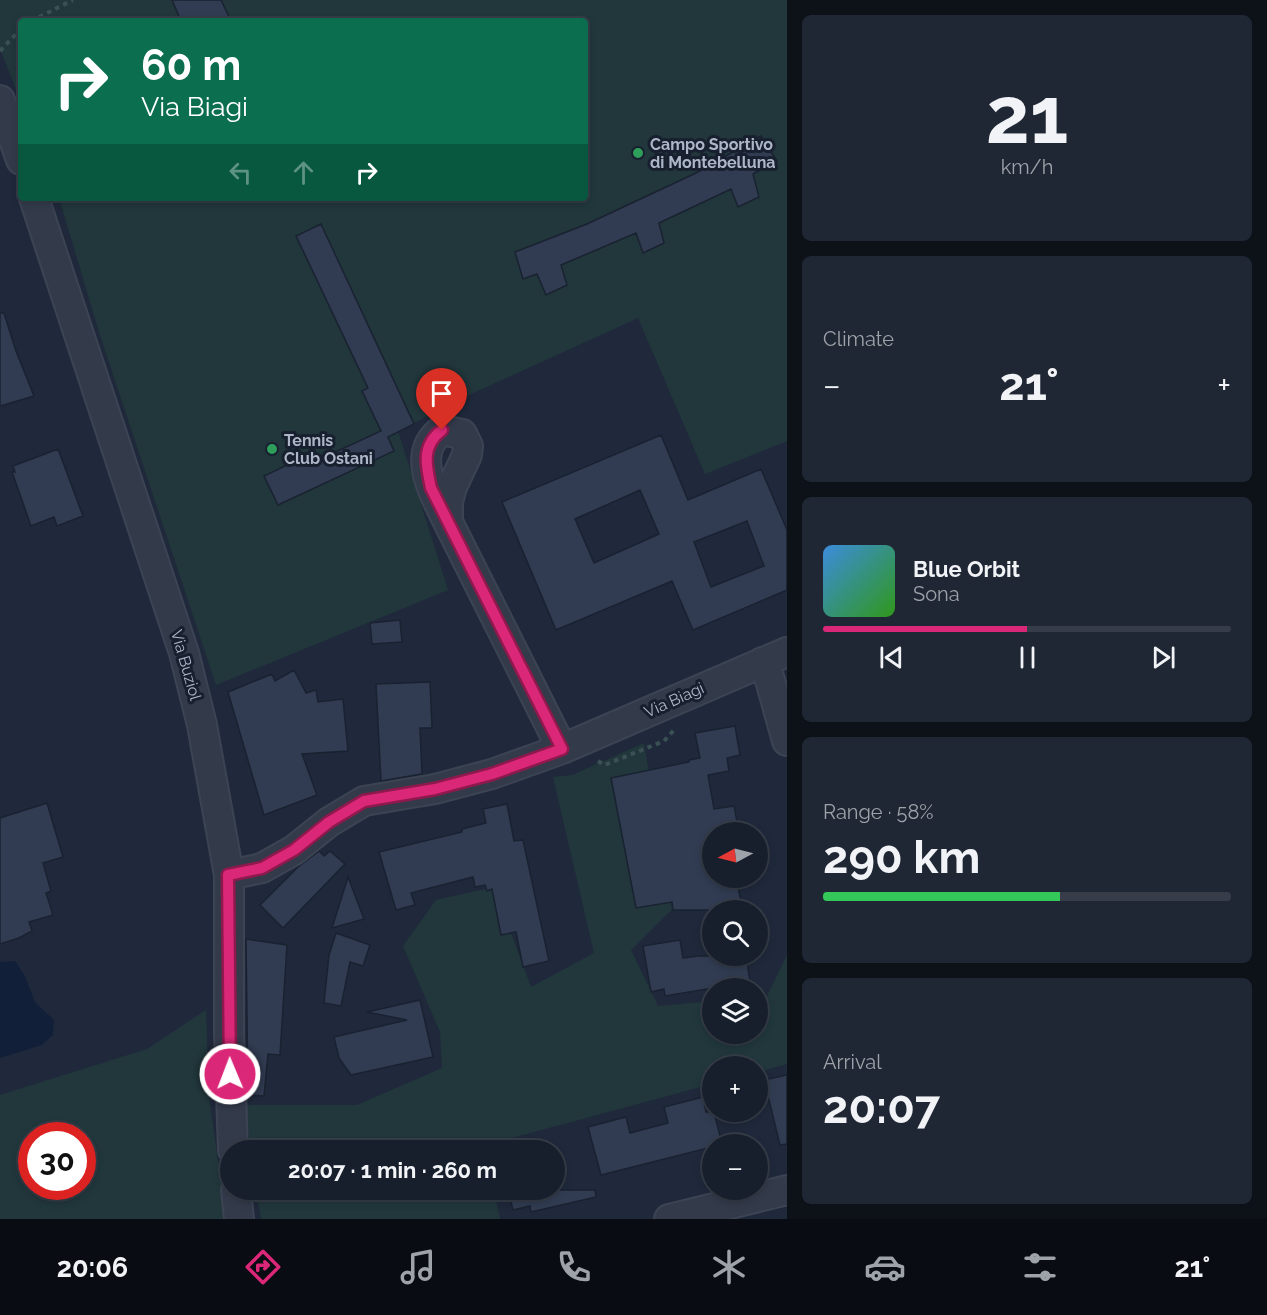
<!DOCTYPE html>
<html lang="en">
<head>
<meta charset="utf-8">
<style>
	body { margin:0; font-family:Raleway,sans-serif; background:#202734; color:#f1f3f6; height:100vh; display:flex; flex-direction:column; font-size:22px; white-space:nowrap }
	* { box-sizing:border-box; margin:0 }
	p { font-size:20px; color:#9ea2a9 }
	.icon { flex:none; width:33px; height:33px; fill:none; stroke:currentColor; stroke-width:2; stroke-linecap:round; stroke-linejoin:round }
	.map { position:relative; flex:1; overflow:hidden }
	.details { display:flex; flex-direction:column; gap:15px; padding:15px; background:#0d1118; width:480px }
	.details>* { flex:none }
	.top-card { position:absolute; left:18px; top:18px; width:570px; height:183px; border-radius:6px; box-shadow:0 3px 9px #0003,0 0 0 2px #363d48; background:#0b6e4f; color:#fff; overflow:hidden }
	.needle { width:39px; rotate:263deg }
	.tools { position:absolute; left:702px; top:822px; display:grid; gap:12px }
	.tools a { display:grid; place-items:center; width:66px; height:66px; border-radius:50%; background:#171f2c; box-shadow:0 3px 9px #0003,0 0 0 2px #363d48; font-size:30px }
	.speed { position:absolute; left:18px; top:1122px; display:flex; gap:12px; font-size:30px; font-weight:700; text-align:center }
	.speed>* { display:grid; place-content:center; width:78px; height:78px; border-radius:50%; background:#171f2c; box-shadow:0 3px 9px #0003,0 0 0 2px #363d48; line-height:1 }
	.speed .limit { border:9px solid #d22; background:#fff; color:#111 }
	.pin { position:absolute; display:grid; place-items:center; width:51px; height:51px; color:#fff; margin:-62px -26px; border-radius:50% 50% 50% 0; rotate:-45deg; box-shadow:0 0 6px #0007 }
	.pin .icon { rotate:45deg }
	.me { position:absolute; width:66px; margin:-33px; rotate:359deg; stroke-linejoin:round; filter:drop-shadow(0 0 4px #0008) }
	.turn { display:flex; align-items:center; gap:21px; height:126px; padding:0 24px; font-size:27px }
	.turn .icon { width:78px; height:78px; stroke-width:2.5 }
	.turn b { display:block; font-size:42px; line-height:51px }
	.lanes { display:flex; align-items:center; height:57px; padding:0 24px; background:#0003; justify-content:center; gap:30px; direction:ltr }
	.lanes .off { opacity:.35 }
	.big { font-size:45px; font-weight:700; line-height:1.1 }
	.details .tile { flex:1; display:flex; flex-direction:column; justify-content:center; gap:9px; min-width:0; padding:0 21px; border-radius:9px; background:#202734 }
	.details .dial { align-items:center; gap:0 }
	.dial b { font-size:78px; line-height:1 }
	.song { display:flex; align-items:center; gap:18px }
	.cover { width:72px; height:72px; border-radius:9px; background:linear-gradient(135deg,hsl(210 70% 55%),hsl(110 70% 35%)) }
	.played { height:6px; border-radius:3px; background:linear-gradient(90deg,#db2777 50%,#363d48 50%) }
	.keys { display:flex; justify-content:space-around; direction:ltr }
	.heat { display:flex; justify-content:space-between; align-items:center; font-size:33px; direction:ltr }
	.charge { height:9px; border-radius:4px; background:linear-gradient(90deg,#34c759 58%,#363d48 0) }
	.trip { position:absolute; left:220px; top:1140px; width:345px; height:60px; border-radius:30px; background:#171f2c; box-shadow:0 3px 9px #0003,0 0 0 2px #363d48; font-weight:700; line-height:60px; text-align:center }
	.dock { display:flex; height:96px; justify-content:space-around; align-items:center; background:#090c12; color:#9ea2a9 }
	.dock .icon { width:42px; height:42px }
	.dock .selected { color:#db2777 }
	.dock b { font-size:27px; color:#f1f3f6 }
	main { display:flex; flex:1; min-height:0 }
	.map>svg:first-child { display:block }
</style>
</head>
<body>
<main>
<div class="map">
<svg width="787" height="1219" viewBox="0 0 787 1219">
	<rect width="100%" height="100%" fill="#1f293b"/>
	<path fill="#21373c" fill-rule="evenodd" d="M0 0H787V441L705 474 638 318 471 394 398 431 448 590 216 685 99 332 59 198H585V21H21V102L0 49Z
		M644 743 672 909 631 950 658 1006 712 1001V1034H758V997L767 996 787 955V1064L758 1072V1066H712V1084L486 1145 487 1150H251L245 1105H357L442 1068 440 1032 403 946 436 900 494 887 531 987 594 953 553 777 572 775Z
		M206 1010 209 1097 226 1219H0V1095L147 1049ZM32 1136H82V1186H32Z
		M256 1190H494L500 1219H261Z"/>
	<path fill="#121f39" d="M15 961 25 976 35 1002 54 1020 53 1035 42 1045 0 1058V962Z"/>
	<path fill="#313c52" stroke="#1a2231" stroke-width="1.5" fill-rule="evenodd" d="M172 0H221L231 21H181Z
		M761 136 777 161 753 174 759 197 738 207 731 189 659 223 664 243 643 253 636 233 561 265 567 285 546 295 537 274 523 279 515 252 587 224 696 173Z
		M321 224 414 424 388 437 394 451 278 505 264 476 312 453 316 461 381 431 362 391 368 388 296 236Z
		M0 313H4L16 351 34 396 0 406Z
		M661 435 688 500 761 469 787 530V590L693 630 672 581 556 630 502 502ZM640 490 659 534 594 563 575 519ZM747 521 764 566 711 587 694 542Z
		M58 449 83 516 57 526 54 517 31 526 12 472H15L13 466Z
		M400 620 402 642 372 644 370 623Z
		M294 670 306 693 316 690 318 702 343 699 348 751 302 754 317 795 264 815 228 692 272 674 275 681Z
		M430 682 432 728H420L422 774 381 781 376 684Z
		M735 726 740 755 727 758 729 771 708 775 714 809 734 806 739 832H712V878H736L743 910H673L672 902 636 908 611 778 689 762V760L700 758 695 733Z
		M47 803 63 857 43 863 51 891 46 893 53 915 29 922 32 931 19 938 0 944V818Z
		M507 804 514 841 523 840 549 961 523 967 516 932 501 935 492 889 487 891 485 885 475 887 473 877 411 893 415 905 396 910 379 852 462 832V829L486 823 483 809Z
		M319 851 324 856 330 851 345 864 283 928 260 905 298 867Z
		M348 877 364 919 332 928Z
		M336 933 370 945 363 966 350 962 341 1006 324 1003 329 955Z
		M246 939 287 945 280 1055 268 1054 264 1096 248 1095Z
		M680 940 683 958 699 956H746L750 982 665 996 664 989 651 992 643 946Z
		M420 1000 433 1057 351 1075 339 1058 334 1037 407 1020 367 1012Z
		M787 1075V1144L780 1145 764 1080Z
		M703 1097 706 1112H714L722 1144H712V1147L601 1175 588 1127 626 1117 630 1133 668 1123 664 1107Z
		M508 1190H595L596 1197 531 1212 530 1206 513 1210Z"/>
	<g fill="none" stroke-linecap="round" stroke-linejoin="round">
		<g stroke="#3c4454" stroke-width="32">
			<path id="minor" d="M0 100 21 160
				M34 198 184 653 202 725 229 875V1034L233 1150
				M448 522V502L452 487 467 455 468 446 462 434 442 430C410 454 434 493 448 522L562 749
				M762 662 770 680 787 741
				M229 875 262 868 294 850 329 822 364 801 435 789 492 774 562 749 787 652
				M236 1190 239 1219
				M669 1219 787 1190"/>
		</g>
		<path stroke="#3a5054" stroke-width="4" stroke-dasharray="4.5 4.5" stroke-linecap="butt" d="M31 21 73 0
			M0 51 21 29
			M598 761 604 765 607 764 664 741 675 729"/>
		<use href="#minor" stroke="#333b4b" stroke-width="28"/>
	</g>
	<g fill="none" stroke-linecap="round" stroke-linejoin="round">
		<g stroke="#8e194d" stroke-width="15">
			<path id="route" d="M230 1074 228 875 262 868 294 850 329 822 364 801 435 789 492 774 562 749 431 488C426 465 421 446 442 430"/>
		</g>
		<use href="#route" stroke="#db2777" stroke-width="10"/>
	</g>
	<g fill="#2e9e5b" stroke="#18202f" stroke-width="2">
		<circle cx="638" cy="153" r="6"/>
		<circle cx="272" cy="449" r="6"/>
	</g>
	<g text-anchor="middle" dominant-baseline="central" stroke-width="6" stroke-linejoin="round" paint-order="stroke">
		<g font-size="16" font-weight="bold" fill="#adb6c7" stroke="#18202f" text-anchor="start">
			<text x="650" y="144">Campo Sportivo<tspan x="650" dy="18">di Montebelluna</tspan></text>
			<text x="284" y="440">Tennis<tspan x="284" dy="18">Club Ostani</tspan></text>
		</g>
		<g font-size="16" fill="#adb6c7" stroke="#18202f">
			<text transform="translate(186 665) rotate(74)">Via Buziol</text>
			<text transform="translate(674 700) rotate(-24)">Via Biagi</text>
		</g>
	</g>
</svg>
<div class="tools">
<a><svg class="needle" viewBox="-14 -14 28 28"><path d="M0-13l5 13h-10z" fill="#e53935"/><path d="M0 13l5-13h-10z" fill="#9ea2a9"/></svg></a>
<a><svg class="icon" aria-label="search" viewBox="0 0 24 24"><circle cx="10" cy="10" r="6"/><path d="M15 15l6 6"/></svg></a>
<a><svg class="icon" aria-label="layers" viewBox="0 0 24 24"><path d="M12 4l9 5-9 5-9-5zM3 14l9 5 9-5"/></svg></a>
<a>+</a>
<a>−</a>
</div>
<div class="speed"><div class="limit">30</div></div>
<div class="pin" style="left:442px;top:430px;background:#d93025"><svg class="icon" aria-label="arrive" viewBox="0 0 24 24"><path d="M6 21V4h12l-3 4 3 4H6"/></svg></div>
<svg class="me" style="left:230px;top:1074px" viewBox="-20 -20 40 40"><circle r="17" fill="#db2777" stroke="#fff" stroke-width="3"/><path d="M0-11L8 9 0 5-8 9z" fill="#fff"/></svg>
<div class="trip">20:07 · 1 min · 260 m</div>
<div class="top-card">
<div class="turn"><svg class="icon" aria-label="right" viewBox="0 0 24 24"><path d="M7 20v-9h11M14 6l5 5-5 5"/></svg><div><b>60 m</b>Via Biagi</div></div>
<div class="lanes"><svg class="icon off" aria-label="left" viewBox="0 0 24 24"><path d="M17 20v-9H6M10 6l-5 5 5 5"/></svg><svg class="icon off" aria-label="ahead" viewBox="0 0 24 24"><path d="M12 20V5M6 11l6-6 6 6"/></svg><svg class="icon" aria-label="right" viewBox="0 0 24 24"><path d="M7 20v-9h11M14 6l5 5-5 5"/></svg></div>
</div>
</div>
<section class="details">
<div class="tile dial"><b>21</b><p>km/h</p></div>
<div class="tile"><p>Climate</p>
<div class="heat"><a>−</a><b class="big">21°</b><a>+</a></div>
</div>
<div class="tile">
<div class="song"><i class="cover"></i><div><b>Blue Orbit</b><p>Sona</p></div></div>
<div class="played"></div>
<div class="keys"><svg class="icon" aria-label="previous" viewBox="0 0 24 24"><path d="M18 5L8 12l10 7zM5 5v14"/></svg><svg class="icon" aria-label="pause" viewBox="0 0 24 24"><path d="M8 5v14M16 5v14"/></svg><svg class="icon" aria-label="next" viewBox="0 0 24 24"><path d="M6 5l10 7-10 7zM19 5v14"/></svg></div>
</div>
<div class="tile"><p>Range · 58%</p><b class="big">290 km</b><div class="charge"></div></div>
<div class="tile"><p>Arrival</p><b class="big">20:07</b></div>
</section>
</main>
<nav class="dock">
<b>20:06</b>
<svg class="icon selected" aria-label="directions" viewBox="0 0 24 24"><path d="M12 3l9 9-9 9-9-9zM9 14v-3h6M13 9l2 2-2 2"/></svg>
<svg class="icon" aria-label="music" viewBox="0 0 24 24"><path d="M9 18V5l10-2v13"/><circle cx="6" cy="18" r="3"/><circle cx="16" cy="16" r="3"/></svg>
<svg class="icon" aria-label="phone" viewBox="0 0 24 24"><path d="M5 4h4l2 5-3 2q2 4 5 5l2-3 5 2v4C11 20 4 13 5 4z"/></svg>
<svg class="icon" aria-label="climate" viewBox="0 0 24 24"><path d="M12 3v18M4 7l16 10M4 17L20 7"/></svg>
<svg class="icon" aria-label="car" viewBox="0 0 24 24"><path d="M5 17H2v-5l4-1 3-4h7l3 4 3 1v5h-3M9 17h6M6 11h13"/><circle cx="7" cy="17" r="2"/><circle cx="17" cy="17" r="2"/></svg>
<svg class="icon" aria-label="filters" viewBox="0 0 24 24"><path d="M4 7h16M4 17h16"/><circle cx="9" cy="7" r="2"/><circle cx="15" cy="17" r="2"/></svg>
<b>21°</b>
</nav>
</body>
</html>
